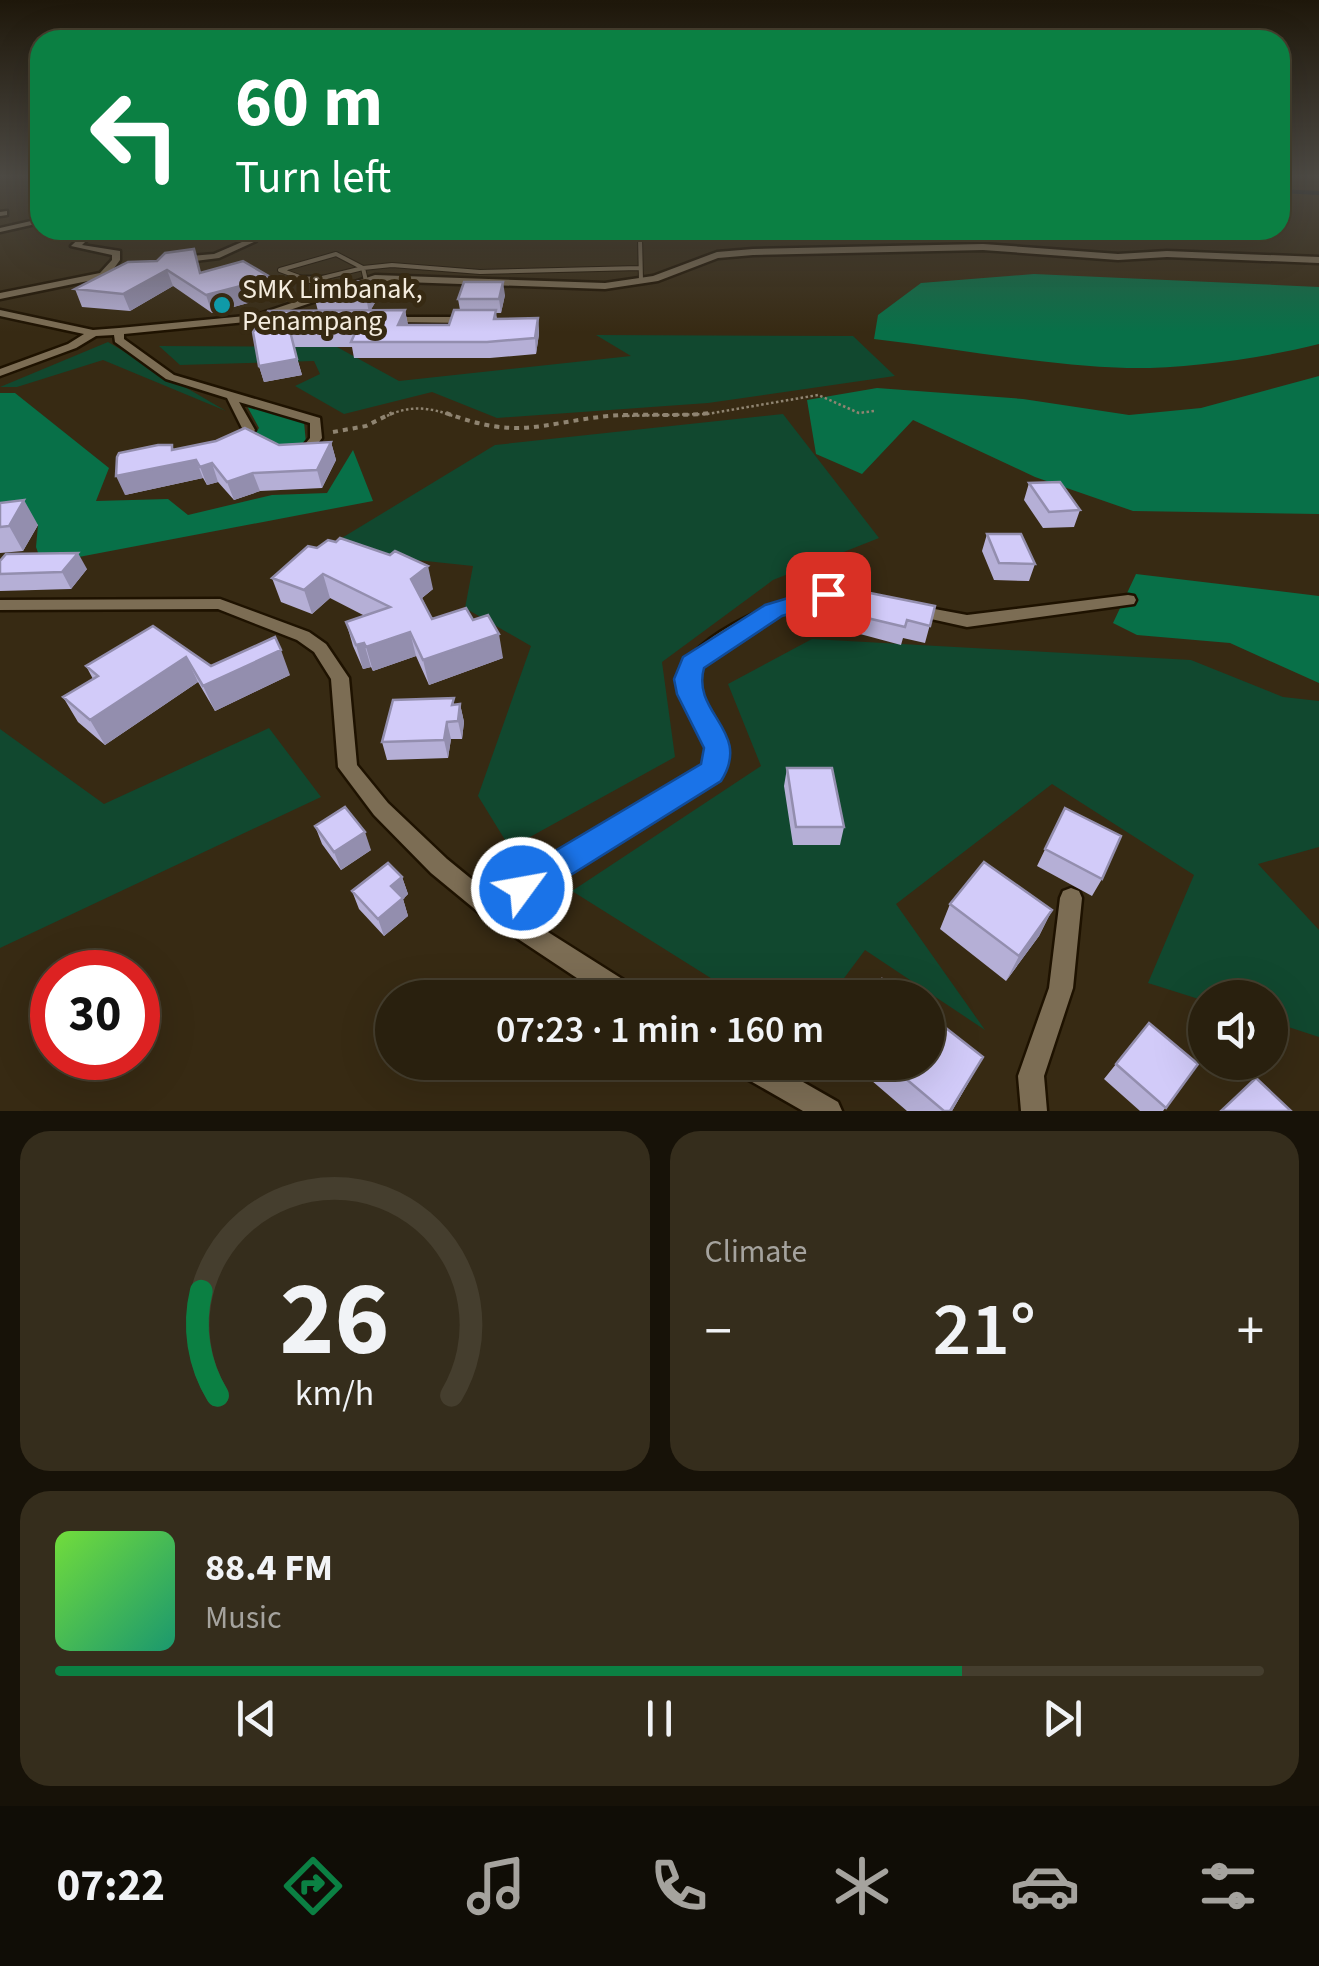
<!DOCTYPE html>
<html lang="en">
<head>
<meta charset="utf-8">
<style>
	body { margin:0; font-family:"Source Sans 3",sans-serif; background:#352d1c; color:#f1f3f6; height:100vh; display:flex; flex-direction:column; font-size:38px; white-space:nowrap }
	* { box-sizing:border-box; margin:0 }
	p { font-size:32px; color:#a5a39e }
	.icon { flex:none; width:55px; height:55px; fill:none; stroke:currentColor; stroke-width:2; stroke-linecap:round; stroke-linejoin:round }
	.map { position:relative; height:1111px; overflow:hidden }
	.details { display:flex; flex-direction:column; gap:20px; padding:20px; background:#171208; flex:1 }
	.details>* { flex:none }
	.hud { position:absolute; left:30px; top:30px; width:1260px; height:210px; border-radius:30px; box-shadow:0 10px 40px #0002,0 0 0 2px #453e2e; background:#0b8043; color:#fff; overflow:hidden }
	.buttons { position:absolute; left:1188px; top:980px; display:grid; gap:20px }
	.buttons a { display:grid; place-items:center; width:100px; height:100px; border-radius:50%; background:#29200e; box-shadow:0 10px 40px #0002,0 0 0 2px #453e2e; font-size:50px }
	.speed { position:absolute; left:30px; top:950px; display:flex; gap:20px; font-size:50px; font-weight:700; text-align:center }
	.speed>* { display:grid; place-content:center; width:130px; height:130px; border-radius:50%; background:#29200e; box-shadow:0 10px 40px #0002,0 0 0 2px #453e2e; line-height:1 }
	.speed .limit { border:15px solid #d22; background:#fff; color:#111 }
	.pin { position:absolute; display:grid; place-items:center; width:85px; height:85px; color:#fff; margin:-42px; border-radius:20px; box-shadow:0 5px 15px #0006 }
	.me { position:absolute; width:110px; margin:-55px; rotate:58deg; stroke-linejoin:round; filter:drop-shadow(0 0 8px #0008) }
	.turn { display:flex; align-items:center; gap:35px; height:210px; padding:0 40px; font-size:45px }
	.turn .icon { width:130px; height:130px; stroke-width:2.5 }
	.turn b { display:block; font-size:70px; line-height:85px }
	.big { font-size:75px; font-weight:600; line-height:1.1 }
	.details .card { flex:1; display:flex; flex-direction:column; justify-content:center; gap:15px; min-width:0; padding:0 35px; border-radius:30px; background:#352d1c }
	.details .dial { align-items:center; gap:0 }
	.dial svg { height:260px; overflow:visible; fill:none; stroke:#453e2e; stroke-width:7; stroke-linecap:round; text-anchor:middle }
	.dial text { fill:#f1f3f6; stroke:none }
	.song { display:flex; align-items:center; gap:30px }
	.cover { width:120px; height:120px; border-radius:15px; background:linear-gradient(135deg,hsl(100 70% 55%),hsl(160 70% 35%)) }
	.played { height:10px; border-radius:5px; background:linear-gradient(90deg,#0b8043 75%,#453e2e 75%) }
	.keys { display:flex; justify-content:space-around; direction:ltr }
	.heat { display:flex; justify-content:space-between; align-items:center; font-size:55px; direction:ltr }
	.details .tiles { flex:1; display:grid; gap:20px; grid-template-columns:1fr 1fr }
	.card:last-child { grid-column:span 2 }
	.trip { position:absolute; left:375px; top:980px; width:570px; height:100px; border-radius:50px; background:#29200e; box-shadow:0 10px 40px #0002,0 0 0 2px #453e2e; font-weight:600; line-height:100px; text-align:center }
	.dock { display:flex; height:160px; justify-content:space-around; align-items:center; background:#100d06; color:#a5a39e }
	.dock .icon { width:70px; height:70px }
	.dock .on { color:#0b8043 }
	.dock b { font-size:45px; color:#f1f3f6 }
	.map>svg:first-child { display:block }
</style>
</head>
<body>
<div class="map">
<svg width="1319" height="1111" viewBox="0 0 1319 1111">
	<rect width="100%" height="100%" fill="#372a13"/>
	<path fill="#11482f" d="M596 335 853 336 895 376 708 403 497 418 432 392 344 414 295 386 320 374 314 361 180 365 159 346 337 347 399 381 631 356Z
		M108 342 226 411 103 360 17 387H0Z
		M783 414 879 538 773 580 662 662 675 757 510 848 478 796 531 646 465 608 473 566 322 550 495 445Z
		M812 639 1191 660 1283 697 1319 701V847L1258 864 1319 930V1037L1270 1021V998H1205V1001L1148 983 1194 875 1052 784 896 904 985 1030 865 950 830 997H741L572 891 761 766 728 684Z
		M269 728 321 797 0 948V729L104 804Z"/>
	<path fill="#087048" d="M1034 274 1319 287V344C1264 358 1184 369 1127 368 1042 365 958 349 874 339L878 315 921 283Z
		M1319 376V514L1133 511 1035 477 913 420 862 474 816 454 807 400 877 388 1023 399 1129 415 1201 408Z
		M0 393H15L109 468 96 501 168 499 188 515 272 495 327 493 353 450 373 501 42 564 36 547 38 525 0 526Z
		M247 406 304 422 306 443 282 461 248 442 259 428Z
		M1136 574 1319 596V683L1230 643 1137 635 1113 623Z"/>
	<g fill="none" stroke-linecap="round" stroke-linejoin="round">
		<path stroke="#041627" stroke-width="4" d="M1280 191 1319 193"/>
		<g stroke="#1e1200" stroke-width="6">
			<path id="service-far1" d="M635 230 640 237 641 281
				M280 270 336 254 363 268 392 265 480 272 639 268
				M280 270 310 281 363 268 366 281"/>
		</g>
		<g stroke="#1e1200" stroke-width="9">
			<path id="service" d="M297 279H325"/>
		</g>
		<g stroke="#1e1200" stroke-width="5">
			<path id="minor" d="M7 211V215L0 216V212Z
				M40 219V223L0 232V228Z
				M88 230H97L82 245 120 251V260L112 271 127 269V273L0 299V293L100 273 112 260V255L71 246Z
				M249 239 256 241 219 258 179 263 175 260 179 257 214 254Z
				M983 244 1118 254 1167 251 1319 257V263L1167 257 1118 260 983 250 753 255 718 258 658 281 605 289 376 281 257 321 124 334V339L174 375 320 418 322 438 307 458 302 459 296 455 310 438V423L239 402 255 430 241 448H233L231 445 243 430 227 398 166 379 115 342 114 335 96 336 76 348 0 376V369L68 344 84 334 0 316V310L93 330 119 328 256 315 375 275 605 283 653 276 717 252 753 249Z
				M386 317H468L473 320 468 323 382 322V318Z
				M840 589 886 598 894 603 886 608C866 604 845 597 825 600 795 605 702 645 697 679 692 718 742 729 718 779L510 908 638 989 641 998H607L482 915 431 873 374 815 338 767 331 679 314 652 297 640 218 609 0 610V600L220 599 309 632 326 644 349 678 357 765 388 803 447 859 491 895 704 768C717 734 677 713 679 681 683 634 800 589 840 589Z
				M1128 595 1134 596 1136 600 1134 604 967 627 913 615 905 610 913 605 967 615Z
				M1071 888 1079 891 1082 898 1073 988 1044 1076 1047 1111H1021L1018 1076 1049 988 1060 898 1063 891Z
				M729 1062H768L838 1102 842 1111H803L733 1071Z"/>
		</g>
		<path stroke="#8f8471" stroke-width="2.5" stroke-dasharray="2.5 2.5" stroke-linecap="butt" d="M387 416C410 405 429 407 453 416
			M622 416 707 414 818 395 859 413 874 411"/>
		<path stroke="#8f8471" stroke-width="4" stroke-dasharray="5 5" stroke-linecap="butt" d="M446 413C519 440 536 424 608 416 642 413 677 417 711 413
			M333 432 366 426 392 413"/>
		<use href="#service-far1" stroke="#7c6d54" stroke-width="4"/>
		<use href="#service" stroke="#7c6d54" stroke-width="5"/>
		<use href="#minor" fill="#7c6d54" fill-rule="evenodd"/>
	</g>
	<path fill="#b5afd6" d="M157 261 201 272 277 295 212 313 173 286 130 311 82 307 75 289Z
		M371 281 376 301 370 311 405 310 408 325H449L460 310 458 299 505 295 501 313H496L497 319 538 318 539 334 536 354 490 358H354L352 347H294L302 375 264 382 259 366 253 332 318 311 313 292Z
		M331 442 336 460 322 488 260 491 234 500 218 482 207 485 203 478 125 495 174 449Z
		M1029 483 1080 510 1074 527 1043 528 1024 500Z
		M0 503 38 525 23 551 0 553Z
		M987 534 1035 564 1029 581 994 580 982 551Z
		M308 546 433 589 422 598 432 619 473 620 503 658 429 685 416 656 373 671 371 667 363 669 353 646 346 622 365 616 330 598 312 614 281 602 272 578Z
		M0 561 87 569 71 589 0 591Z
		M935 606 925 643 903 638 901 645 860 634 863 617Z
		M153 626 211 666 290 675 215 711 198 682 105 745 78 722 63 697 93 679 86 666Z
		M460 704 464 722 462 739H451L448 758 387 760 382 742 455 705Z
		M787 768 844 827 840 845H793L784 786Z
		M1065 808 1102 879 1092 896 1037 866Z
		M315 826 371 850 341 870 322 844Z
		M402 877 408 894 403 899 408 916 384 936 359 909 352 891Z
		M950 904 1052 910 1039 936 1006 981 940 929Z
		M1149 1023 1198 1064 1163 1111H1140L1104 1079Z
		M983 1057 952 1111H907L850 1062H928Z"/>
	<path fill="#938eae" d="M167 270 173 286 130 311 123 294Z
		M272 278 277 295 212 313 206 295Z
		M371 281 376 301 369 313 365 292Z
		M503 282 505 295 501 313 499 299Z
		M405 310 408 326 398 325Z
		M538 318 539 334 536 354 535 338Z
		M297 359 302 375 264 382 259 366Z
		M331 442 336 460 322 488 317 470Z
		M172 445 179 464 196 460 203 478 125 495 116 476Z
		M212 463 218 482 207 485 200 467Z
		M253 473 260 491 234 500 227 482Z
		M24 500 38 525 23 551 9 526Z
		M78 553 87 569 71 589 62 572Z
		M428 566 433 589 417 602 411 579Z
		M323 574 330 598 312 614 304 590Z
		M410 632 416 656 373 671 366 647Z
		M499 634 503 658 429 685 423 660Z
		M364 643 371 667 363 669 356 645Z
		M281 650 290 675 215 711 203 686Z
		M186 657 198 682 105 745 90 720Z
		M460 704 464 722 462 739 458 721Z
		M447 722 451 739 448 758 444 740Z
		M365 832 371 850 341 870 334 852Z
		M402 877 408 894 403 899 408 916 384 936 378 919 391 886Z
		M1052 910 1039 936 1006 981 1019 956Z
		M983 1057 952 1111H950Z"/>
	<path fill="#d2cbf9" stroke="#938eae" stroke-width="2.5" d="M194 249 200 273 243 261 272 278 206 295 167 270 123 294 75 289 128 262 157 261 165 253Z
		M371 281 365 292H313L322 282Z
		M464 282H503L499 299H458Z
		M405 310 398 325H449L454 310H496L494 319 538 318 535 338 487 342H351L356 331H290L297 359 259 366 253 332 268 311Z
		M245 428 279 445 331 442 317 470 253 473 227 482 212 463 200 467 196 460 116 476 117 457 119 453 158 445H172V450L216 441Z
		M1060 482 1080 510 1049 512 1029 483Z
		M24 500 9 526 0 527V503Z
		M987 534H1021L1035 564 999 563Z
		M340 538 390 555 395 551 428 566 411 579 432 619 466 608 473 620 488 615 499 634 423 660 410 632 366 647 364 643 356 645 346 622 390 607 323 574 304 590 272 578 308 546 317 548 328 540 336 542Z
		M78 553 62 572 0 574V561L6 554Z
		M870 593 935 606 930 626 907 620 905 627 863 617Z
		M153 626 211 666 275 637 281 650 203 686 186 657 90 720 63 697 98 676 86 666Z
		M454 698 452 705 460 704 458 721 447 722 444 740 382 742 393 700Z
		M787 768H832L844 827H796Z
		M345 807 365 832 334 852 315 826Z
		M1065 808 1121 836 1102 879 1045 849Z
		M984 862 1052 910 1019 956 950 904Z
		M388 863 402 877 391 886 403 898 378 919 352 891Z
		M882 979 906 998H868Z
		M928 1014 983 1057 950 1111H944L886 1062H928Z
		M1149 1023 1198 1064 1166 1108 1116 1064Z
		M1256 1078 1291 1111H1221Z"/>
	<linearGradient id="sky" x2="0" y2="1"><stop stop-color="#1e170a"/><stop offset="0.53" stop-color="#4d4a44"/><stop offset="1" stop-color="#4d4a44" stop-opacity="0"/></linearGradient>
	<rect width="1319" height="332" fill="url(#sky)"/>
	<path fill="#1a73e8" stroke="#114b97" stroke-width="2.5" d="M828 586 840 594 836 600 782 616 704 668C691 714 753 731 721 781L534 898 522 903 511 898 506 888 511 877 701 764 704 748 677 694 674 679 683 657 765 605Z"/>
	<circle fill="#0f9aa8" stroke="#372a13" stroke-width="4" cx="222" cy="305" r="10"/>
	<g text-anchor="middle" dominant-baseline="central" stroke-width="10" stroke-linejoin="round" paint-order="stroke">
		<g font-size="28" fill="#f4ecde" stroke="#372a13" text-anchor="start">
			<text x="242" y="289">SMK Limbanak,<tspan x="242" dy="32">Penampang</tspan></text>
		</g>
	</g>
</svg>
<div class="buttons">
<a><svg class="icon" aria-label="sound" viewBox="0 0 24 24"><path d="M4 9h4l5-4v14l-5-4H4zM17 9q2 3 0 6"/></svg></a>
</div>
<div class="speed"><div class="limit">30</div></div>
<div class="pin" style="left:828px;top:594px;background:#d93025"><svg class="icon" aria-label="arrive" viewBox="0 0 24 24"><path d="M6 21V4h12l-3 4 3 4H6"/></svg></div>
<svg class="me" style="left:522px;top:888px" viewBox="-20 -20 40 40"><circle r="17" fill="#1a73e8" stroke="#fff" stroke-width="3"/><path d="M0-11L8 9 0 5-8 9z" fill="#fff"/></svg>
<div class="trip">07:23 · 1 min · 160 m</div>
<div class="hud">
<div class="turn"><svg class="icon" aria-label="left" viewBox="0 0 24 24"><path d="M17 20v-9H6M10 6l-5 5 5 5"/></svg><div><b>60 m</b>Turn left</div></div>
</div>
</div>
<section class="details">
<div class="tiles">
<div class="card dial"><svg viewBox="0 0 100 80">
<path d="M14 69A42 42 0 1 1 86 69"/>
<path d="M14 69A42 42 0 0 1 9 37" stroke="#0b8043"/>
<text x="50" y="56" font-size="32" font-weight="700">26</text>
<text x="50" y="72" font-size="11">km/h</text>
</svg></div>
<div class="card"><p>Climate</p>
<div class="heat"><a>−</a><b class="big">21°</b><a>+</a></div>
</div>
<div class="card">
<div class="song"><i class="cover"></i><div><b>88.4 FM</b><p>Music</p></div></div>
<div class="played"></div>
<div class="keys"><svg class="icon" aria-label="previous" viewBox="0 0 24 24"><path d="M18 5L8 12l10 7zM5 5v14"/></svg><svg class="icon" aria-label="pause" viewBox="0 0 24 24"><path d="M8 5v14M16 5v14"/></svg><svg class="icon" aria-label="next" viewBox="0 0 24 24"><path d="M6 5l10 7-10 7zM19 5v14"/></svg></div>
</div>
</div>
</section>
<nav class="dock">
<b>07:22</b>
<svg class="icon on" aria-label="directions" viewBox="0 0 24 24"><path d="M12 3l9 9-9 9-9-9zM9 14v-3h6M13 9l2 2-2 2"/></svg>
<svg class="icon" aria-label="music" viewBox="0 0 24 24"><path d="M9 18V5l10-2v13"/><circle cx="6" cy="18" r="3"/><circle cx="16" cy="16" r="3"/></svg>
<svg class="icon" aria-label="phone" viewBox="0 0 24 24"><path d="M5 4h4l2 5-3 2q2 4 5 5l2-3 5 2v4C11 20 4 13 5 4z"/></svg>
<svg class="icon" aria-label="climate" viewBox="0 0 24 24"><path d="M12 3v18M4 7l16 10M4 17L20 7"/></svg>
<svg class="icon" aria-label="car" viewBox="0 0 24 24"><path d="M5 17H2v-5l4-1 3-4h7l3 4 3 1v5h-3M9 17h6M6 11h13"/><circle cx="7" cy="17" r="2"/><circle cx="17" cy="17" r="2"/></svg>
<svg class="icon" aria-label="filters" viewBox="0 0 24 24"><path d="M4 7h16M4 17h16"/><circle cx="9" cy="7" r="2"/><circle cx="15" cy="17" r="2"/></svg>
</nav>
</body>
</html>
